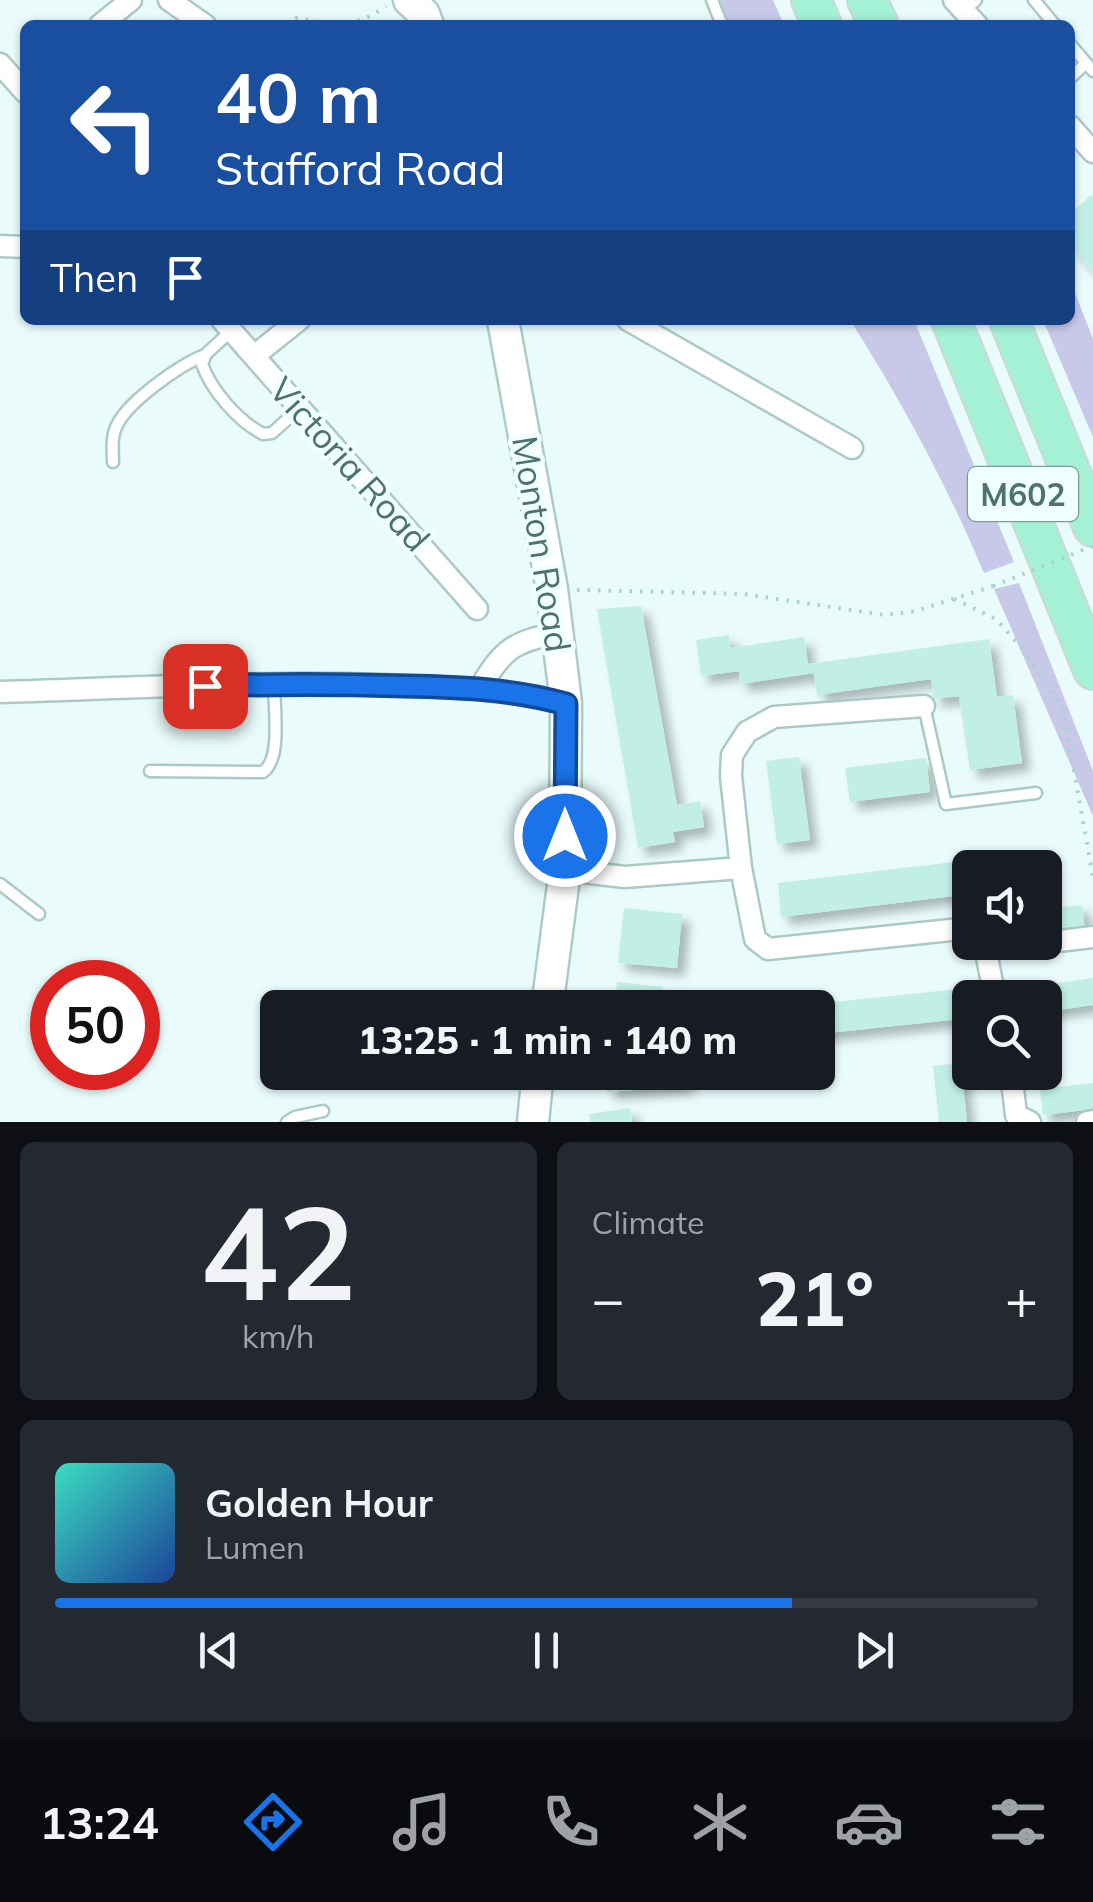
<!DOCTYPE html>
<html lang="en">
<head>
<meta charset="utf-8">
<style>
	body { margin:0; font-family:Mulish,sans-serif; background:#242831; color:#f1f3f6; height:100vh; display:flex; flex-direction:column; font-size:38px; white-space:nowrap }
	* { box-sizing:border-box; margin:0 }
	p { font-size:32px; color:#9ea1a6 }
	.icon { flex:none; width:55px; height:55px; fill:none; stroke:currentColor; stroke-width:2; stroke-linecap:round; stroke-linejoin:round }
	.map { position:relative; height:1122px; overflow:hidden }
	.sheet { display:flex; flex-direction:column; gap:20px; padding:20px; background:#0d0f14; flex:1 }
	.sheet>* { flex:none }
	.banner { position:absolute; left:20px; top:20px; width:1055px; height:305px; border-radius:15px; box-shadow:0 2px 8px #0004; background:#1a4fa0; color:#fff; overflow:hidden }
	.controls { position:absolute; left:952px; top:850px; display:grid; gap:20px }
	.controls a { display:grid; place-items:center; width:110px; height:110px; border-radius:15px; background:#171b24; box-shadow:0 2px 8px #0004; font-size:50px }
	.speed { position:absolute; left:30px; top:960px; display:flex; gap:20px; font-size:50px; font-weight:700; text-align:center }
	.speed>* { display:grid; place-content:center; width:130px; height:130px; border-radius:50%; background:#171b24; box-shadow:0 2px 8px #0004; line-height:1 }
	.speed .limit { border:15px solid #d22; background:#fff; color:#111 }
	.pin { position:absolute; display:grid; place-items:center; width:85px; height:85px; color:#fff; margin:-42px; border-radius:20px; box-shadow:0 5px 15px #0006 }
	.me { position:absolute; width:110px; margin:-55px; rotate:0deg; stroke-linejoin:round; filter:drop-shadow(0 0 8px #0008) }
	.turn { display:flex; align-items:center; gap:35px; height:210px; padding:0 30px; font-size:45px }
	.turn .icon { width:130px; height:130px; stroke-width:2.5 }
	.turn b { display:block; font-size:70px; line-height:85px }
	.then { display:flex; align-items:center; height:95px; padding:0 30px; background:#0003; gap:20px; font-size:38px }
	.big { font-size:75px; font-weight:800; line-height:1.1 }
	.sheet .tile { flex:1; display:flex; flex-direction:column; justify-content:center; gap:15px; min-width:0; padding:0 35px; border-radius:15px; background:#242831 }
	.sheet .dial { align-items:center; gap:0 }
	.dial b { font-size:130px; line-height:1 }
	.song { display:flex; align-items:center; gap:30px }
	.cover { width:120px; height:120px; border-radius:15px; background:linear-gradient(135deg,hsl(170 70% 55%),hsl(220 70% 35%)) }
	.played { height:10px; border-radius:5px; background:linear-gradient(90deg,#1a73e8 75%,#363941 75%) }
	.keys { display:flex; justify-content:space-around; direction:ltr }
	.heat { display:flex; justify-content:space-between; align-items:center; font-size:55px; direction:ltr }
	.sheet .tiles { flex:1; display:grid; gap:20px; grid-template-columns:1fr 1fr }
	.tile:last-child { grid-column:span 2 }
	.trip { position:absolute; left:260px; top:990px; width:575px; height:100px; border-radius:15px; background:#171b24; box-shadow:0 2px 8px #0004; font-weight:800; line-height:100px; text-align:center }
	.menu { display:flex; height:160px; justify-content:space-around; align-items:center; background:#090b0e; color:#9ea1a6 }
	.menu .icon { width:70px; height:70px }
	.menu .on { color:#1a73e8 }
	.menu b { font-size:45px; color:#f1f3f6 }
	.map>svg:first-child { display:block }
</style>
</head>
<body>
<div class="map">
<svg width="1093" height="1122" viewBox="0 0 1093 1122">
	<defs>
		<filter id="shadow"><feDropShadow dx="8" dy="8" stdDeviation="5" flood-color="#0004"/></filter>
	</defs>
	<rect width="100%" height="100%" fill="#e9fbfb"/>
	<path fill="#c8c8e8" d="M720 0H773L784 25H729Z
		M1070 280 1093 339V437L1043 320H1070Z
		M850 320H914L1014 562 984 573C947 485 901 400 850 320Z
		M1019 583 1093 771V816L994 589Z"/>
	<path fill="#c2efe5" filter="url(#shadow)" d="M1091 195 1093 197V271L1070 246V214Z
		M641 606 677 805 700 801 704 827 673 832 675 842 638 848 597 609Z
		M729 635 730 648 804 637 808 664 989 639 997 697 1013 695 1022 763 970 770 959 696 934 699 931 679 817 695 814 673 740 684 739 671 701 676 696 640Z
		M799 757 810 840 777 844 766 761Z
		M926 758 930 792 850 802 845 768Z
		M987 858 988 868H970V894L781 917 778 883Z
		M1082 905 1085 929 1045 934V909Z
		M624 908 682 914 677 968 618 963Z
		M1093 978V1005L1045 1012V998H1032L1031 987Z
		M617 982 662 987 659 1008H614Z
		M977 987 978 998H970V1018L818 1034V1008H806V1005Z
		M961 1063 967 1122H939L933 1066Z
		M606 1072H686L687 1086 607 1092Z
		M1093 1083V1109L1043 1115 1040 1089Z
		M630 1108 632 1122H591L589 1114Z"/>
	<g fill="none" stroke-linecap="round" stroke-linejoin="round">
		<g stroke="#accac5" stroke-width="15">
			<path id="lane" d="M712 0 722 25
				M1034 0 1055 25
				M964 11 976 0
				M1070 44 1093 71
				M1070 78 1086 63
				M231 331 206 354 202 364C211 390 238 421 263 434L272 433 300 408
				M113 462C113 451 111 440 115 430 123 404 180 365 205 355
				M924 706 946 804 1036 793
				M150 771 263 772C282 759 274 707 274 684
				M0 884 39 914
				M287 1122 295 1117 323 1111"/>
		</g>
		<g stroke="#accac5" stroke-width="25">
			<path id="street" d="M169 0 205 25
				M954 0 977 25
				M100 25 131 0
				M0 64 25 92
				M1070 126 1093 152
				M0 246 25 247
				M222 320 477 609
				M628 320 852 448
				M254 356 299 320
				M480 688C503 648 515 641 559 633
				M0 692C128 688 256 681 383 685 445 687 505 688 566 703
				M741 868 731 776 732 755 747 732 774 717 924 706
				M565 870 625 877 741 868 755 939 768 949 970 928
				M984 942 995 998
				M1004 942 1010 947 1093 937
				M1011 1072 1016 1115 1030 1122
				M1087 1122 1093 1121"/>
		</g>
		<g stroke="#abcdc7" stroke-width="35">
			<path id="secondary" d="M409 0 424 14 428 25
				M503 320 552 589 566 703 565 870 547 1008
				M533 1122 538 1072"/>
		</g>
		<g stroke="#cdd8d5" stroke-width="42">
			<path id="highway" d="M811 0 822 25
				M867 0 879 25
				M951 320 1093 670
				M1009 320 1093 527"/>
		</g>
		<path stroke="#a5d4ca" stroke-width="4" stroke-dasharray="2.5 8" stroke-linecap="butt" d="M287 25 296 18C334 24 353 30 386 6
			M577 590 744 594 885 615 916 611 993 586
			M954 599 996 619 1027 654 1063 710 1093 877"/>
		<use href="#lane" stroke="#fff" stroke-width="10"/>
		<use href="#street" stroke="#fff" stroke-width="20"/>
		<use href="#secondary" stroke="#fff" stroke-width="30"/>
		<use href="#highway" stroke="#a4f1d6" stroke-width="38"/>
		<path stroke="#a5d4ca" stroke-width="4" stroke-dasharray="2.5 8" stroke-linecap="butt" d="M993 586 1093 546"/>
	</g>
	<g fill="none" stroke-linecap="round" stroke-linejoin="round">
		<g stroke="#114b97" stroke-width="25">
			<path id="route" d="M205 686C272 684 338 684 405 686 460 687 512 689 566 704L565 836"/>
		</g>
		<use href="#route" stroke="#1a73e8" stroke-width="18"/>
	</g>
	<g text-anchor="middle" dominant-baseline="central" stroke-width="9" stroke-linejoin="round" paint-order="stroke">
		<rect fill="#effefe" stroke="#7e9d96" stroke-width="2.5" x="968" y="467" width="110" height="54" rx="8"/>
		<g font-size="32" font-weight="bold" fill="#4e746a">
			<text x="1023" y="494">M602</text>
		</g>
		<g font-size="35" fill="#4e746a" stroke="#effefe">
			<text transform="translate(350 464) rotate(48)">Victoria Road</text>
			<text transform="translate(542 544) rotate(81)">Monton Road</text>
		</g>
	</g>
</svg>
<div class="controls">
<a><svg class="icon" aria-label="sound" viewBox="0 0 24 24"><path d="M4 9h4l5-4v14l-5-4H4zM17 9q2 3 0 6"/></svg></a>
<a><svg class="icon" aria-label="search" viewBox="0 0 24 24"><circle cx="10" cy="10" r="6"/><path d="M15 15l6 6"/></svg></a>
</div>
<div class="speed"><div class="limit">50</div></div>
<div class="pin" style="left:205px;top:686px;background:#d93025"><svg class="icon" aria-label="arrive" viewBox="0 0 24 24"><path d="M6 21V4h12l-3 4 3 4H6"/></svg></div>
<svg class="me" style="left:565px;top:836px" viewBox="-20 -20 40 40"><circle r="17" fill="#1a73e8" stroke="#fff" stroke-width="3"/><path d="M0-11L8 9 0 5-8 9z" fill="#fff"/></svg>
<div class="trip">13:25 · 1 min · 140 m</div>
<div class="banner">
<div class="turn"><svg class="icon" aria-label="left" viewBox="0 0 24 24"><path d="M17 20v-9H6M10 6l-5 5 5 5"/></svg><div><b>40 m</b>Stafford Road</div></div>
<div class="then">Then<svg class="icon" aria-label="arrive" viewBox="0 0 24 24"><path d="M6 21V4h12l-3 4 3 4H6"/></svg></div>
</div>
</div>
<section class="sheet">
<div class="tiles">
<div class="tile dial"><b>42</b><p>km/h</p></div>
<div class="tile"><p>Climate</p>
<div class="heat"><a>−</a><b class="big">21°</b><a>+</a></div>
</div>
<div class="tile">
<div class="song"><i class="cover"></i><div><b>Golden Hour</b><p>Lumen</p></div></div>
<div class="played"></div>
<div class="keys"><svg class="icon" aria-label="previous" viewBox="0 0 24 24"><path d="M18 5L8 12l10 7zM5 5v14"/></svg><svg class="icon" aria-label="pause" viewBox="0 0 24 24"><path d="M8 5v14M16 5v14"/></svg><svg class="icon" aria-label="next" viewBox="0 0 24 24"><path d="M6 5l10 7-10 7zM19 5v14"/></svg></div>
</div>
</div>
</section>
<nav class="menu">
<b>13:24</b>
<svg class="icon on" aria-label="directions" viewBox="0 0 24 24"><path d="M12 3l9 9-9 9-9-9zM9 14v-3h6M13 9l2 2-2 2"/></svg>
<svg class="icon" aria-label="music" viewBox="0 0 24 24"><path d="M9 18V5l10-2v13"/><circle cx="6" cy="18" r="3"/><circle cx="16" cy="16" r="3"/></svg>
<svg class="icon" aria-label="phone" viewBox="0 0 24 24"><path d="M5 4h4l2 5-3 2q2 4 5 5l2-3 5 2v4C11 20 4 13 5 4z"/></svg>
<svg class="icon" aria-label="climate" viewBox="0 0 24 24"><path d="M12 3v18M4 7l16 10M4 17L20 7"/></svg>
<svg class="icon" aria-label="car" viewBox="0 0 24 24"><path d="M5 17H2v-5l4-1 3-4h7l3 4 3 1v5h-3M9 17h6M6 11h13"/><circle cx="7" cy="17" r="2"/><circle cx="17" cy="17" r="2"/></svg>
<svg class="icon" aria-label="filters" viewBox="0 0 24 24"><path d="M4 7h16M4 17h16"/><circle cx="9" cy="7" r="2"/><circle cx="15" cy="17" r="2"/></svg>
</nav>
</body>
</html>
